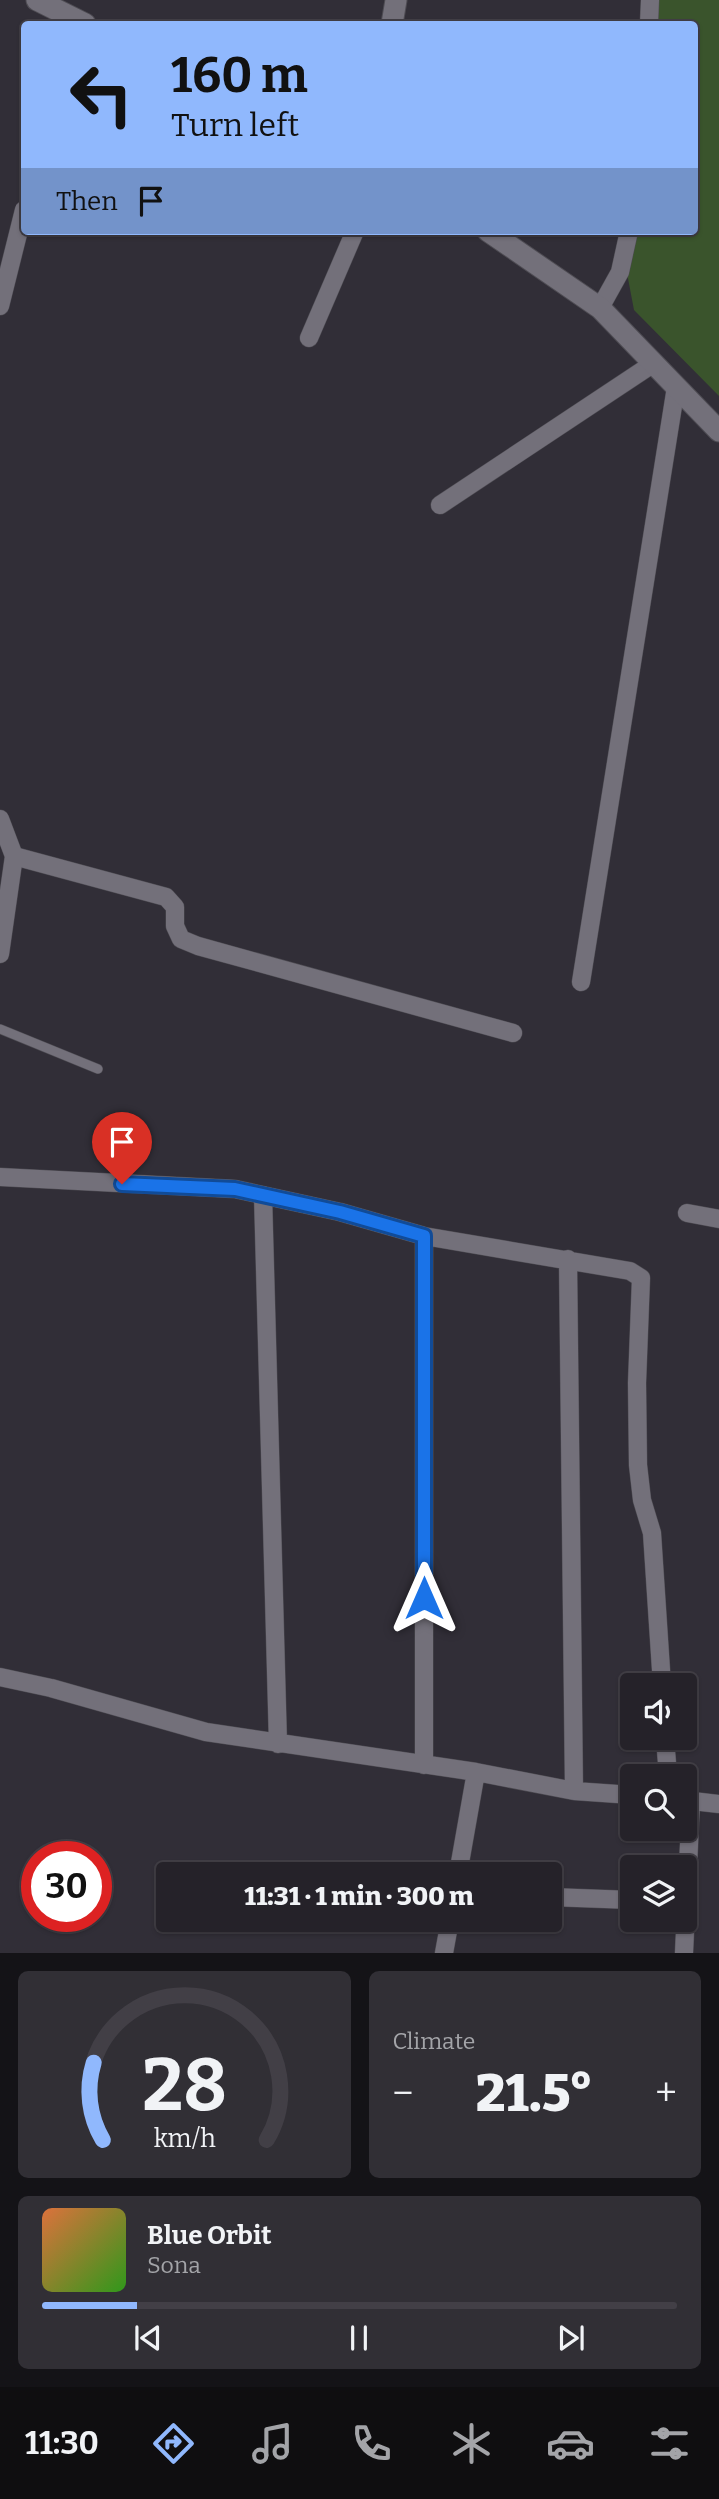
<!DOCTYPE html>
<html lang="en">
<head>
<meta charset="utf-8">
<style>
	body { margin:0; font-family:Bitter,serif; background:#312f35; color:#f1f3f6; height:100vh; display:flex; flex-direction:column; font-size:26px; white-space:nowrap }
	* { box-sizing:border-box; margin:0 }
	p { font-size:23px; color:#a3a4a8 }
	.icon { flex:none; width:38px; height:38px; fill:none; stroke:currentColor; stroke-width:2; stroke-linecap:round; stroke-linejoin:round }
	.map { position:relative; height:1953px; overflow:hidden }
	.panel { display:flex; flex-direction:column; gap:18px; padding:18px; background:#141317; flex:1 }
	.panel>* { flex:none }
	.hud { position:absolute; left:21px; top:21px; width:677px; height:214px; border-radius:7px; box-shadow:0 2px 5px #0004,0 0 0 2px #423f46; background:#90b8fd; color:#111; overflow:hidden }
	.controls { position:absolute; left:620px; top:1673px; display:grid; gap:14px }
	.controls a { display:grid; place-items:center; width:77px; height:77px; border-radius:7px; background:#252229; box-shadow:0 2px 5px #0004,0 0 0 2px #423f46; font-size:35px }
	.speed { position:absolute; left:21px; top:1841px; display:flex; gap:14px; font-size:35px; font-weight:700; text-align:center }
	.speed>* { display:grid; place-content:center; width:91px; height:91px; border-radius:50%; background:#252229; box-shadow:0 2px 5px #0004,0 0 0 2px #423f46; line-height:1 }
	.speed .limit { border:10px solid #d22; background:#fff; color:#111 }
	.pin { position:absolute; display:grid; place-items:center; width:60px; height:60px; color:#fff; margin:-72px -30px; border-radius:50% 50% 50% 0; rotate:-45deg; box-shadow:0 0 7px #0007 }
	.pin .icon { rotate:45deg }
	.me { position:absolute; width:77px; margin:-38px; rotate:0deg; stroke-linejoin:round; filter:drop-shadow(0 0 5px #0008) }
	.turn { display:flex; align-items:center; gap:24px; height:147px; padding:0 35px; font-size:32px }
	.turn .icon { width:91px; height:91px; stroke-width:2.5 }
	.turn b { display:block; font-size:49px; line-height:60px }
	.then { display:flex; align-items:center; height:66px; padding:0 35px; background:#0003; gap:14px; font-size:26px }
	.big { font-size:52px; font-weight:800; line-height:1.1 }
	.panel .card { flex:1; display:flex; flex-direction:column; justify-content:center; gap:10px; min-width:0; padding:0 24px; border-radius:10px; background:#312f35 }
	.panel .dial { align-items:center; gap:0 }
	.dial svg { height:182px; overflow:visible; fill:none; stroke:#423f46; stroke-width:7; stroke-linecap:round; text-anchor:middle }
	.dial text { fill:#f1f3f6; stroke:none }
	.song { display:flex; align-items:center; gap:21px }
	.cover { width:84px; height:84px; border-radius:10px; background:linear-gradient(135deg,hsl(20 70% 55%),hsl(110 70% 35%)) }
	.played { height:7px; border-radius:4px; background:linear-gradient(90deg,#90b8fd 15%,#423f46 15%) }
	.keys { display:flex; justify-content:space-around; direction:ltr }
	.heat { display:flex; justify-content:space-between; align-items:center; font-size:38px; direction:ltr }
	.panel .tiles { flex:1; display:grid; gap:18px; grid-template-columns:1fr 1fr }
	.card:last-child { grid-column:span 2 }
	.trip { position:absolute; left:156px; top:1862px; width:406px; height:70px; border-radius:7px; background:#252229; box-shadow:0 2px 5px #0004,0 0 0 2px #423f46; font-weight:800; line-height:70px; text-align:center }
	.dock { display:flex; height:112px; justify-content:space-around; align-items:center; background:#0f0e10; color:#a3a4a8 }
	.dock .icon { width:49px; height:49px }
	.dock .current { color:#90b8fd }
	.dock b { font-size:32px; color:#f1f3f6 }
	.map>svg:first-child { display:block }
</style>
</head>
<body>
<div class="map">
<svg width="719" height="1953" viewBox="0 0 719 1953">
	<rect width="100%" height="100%" fill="#312e37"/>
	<path fill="#3a542c" d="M658 0H719V396L634 310 619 231H695V24H655Z"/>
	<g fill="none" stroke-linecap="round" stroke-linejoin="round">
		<g stroke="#4e4c53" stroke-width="10">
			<path id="service" d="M0 1029 98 1069"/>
		</g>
		<g stroke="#4e4c53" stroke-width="19">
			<path id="minor" d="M649 24 650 0
				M0 306 24 210
				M600 308 620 272 629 231
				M309 338 355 231
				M440 505 654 363
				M0 819 14 856 0 954
				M14 856 166 897 175 907V926L181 939 198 946 513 1033
				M581 982 676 387
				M0 1177 235 1189 340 1212 424 1236 630 1271 641 1278 637 1383 638 1465 642 1500 652 1533 662 1685
				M263 1195 278 1744
				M687 1213 719 1219
				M424 1236V1765
				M568 1259 574 1791
				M0 1677 51 1688 206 1732 476 1772 574 1791 632 1795
				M665 1738 668 1776
				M684 1800 719 1804
				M458 1874 476 1772
				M550 1897 632 1900
				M444 1953 450 1920
				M684 1953 691 1801"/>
		</g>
		<g stroke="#4e4c53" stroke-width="23">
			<path id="tertiary" d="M37 0 85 24
				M392 24 396 0
				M488 231 600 308 719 431"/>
		</g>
		<use href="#service" stroke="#73707a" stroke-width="9"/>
		<use href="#minor" stroke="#73707a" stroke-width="18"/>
		<use href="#tertiary" stroke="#73707a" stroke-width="21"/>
	</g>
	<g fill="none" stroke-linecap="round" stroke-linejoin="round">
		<g stroke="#114b97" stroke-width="18">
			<path id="route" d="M122 1184 235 1189 340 1212 424 1236V1598"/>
		</g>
		<use href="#route" stroke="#1a73e8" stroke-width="12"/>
	</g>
</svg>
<div class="controls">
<a><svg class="icon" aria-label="sound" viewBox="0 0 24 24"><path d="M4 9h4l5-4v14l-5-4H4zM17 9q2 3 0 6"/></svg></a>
<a><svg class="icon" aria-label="search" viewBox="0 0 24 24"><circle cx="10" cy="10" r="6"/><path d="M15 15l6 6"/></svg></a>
<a><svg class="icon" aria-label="layers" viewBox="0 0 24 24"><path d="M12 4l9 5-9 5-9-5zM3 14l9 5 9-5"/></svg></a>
</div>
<div class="speed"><div class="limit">30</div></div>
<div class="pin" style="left:122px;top:1184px;background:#d93025"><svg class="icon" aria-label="arrive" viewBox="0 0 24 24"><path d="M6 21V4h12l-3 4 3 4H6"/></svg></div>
<svg class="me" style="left:424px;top:1598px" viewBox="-20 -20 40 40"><path d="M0-17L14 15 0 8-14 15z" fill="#1a73e8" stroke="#fff" stroke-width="4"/></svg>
<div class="trip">11:31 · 1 min · 300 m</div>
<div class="hud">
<div class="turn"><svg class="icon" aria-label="left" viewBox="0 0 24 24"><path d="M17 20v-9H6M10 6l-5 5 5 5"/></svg><div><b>160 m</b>Turn left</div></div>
<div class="then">Then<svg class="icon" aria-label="arrive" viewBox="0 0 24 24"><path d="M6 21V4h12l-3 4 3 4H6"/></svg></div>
</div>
</div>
<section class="panel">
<div class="tiles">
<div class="card dial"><svg viewBox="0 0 100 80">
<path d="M14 69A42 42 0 1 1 86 69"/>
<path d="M14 69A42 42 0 0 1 10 35" stroke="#90b8fd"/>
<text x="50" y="56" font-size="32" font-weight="700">28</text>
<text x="50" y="72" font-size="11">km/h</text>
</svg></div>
<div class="card"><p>Climate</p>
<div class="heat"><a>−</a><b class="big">21.5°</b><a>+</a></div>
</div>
<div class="card">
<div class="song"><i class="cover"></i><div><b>Blue Orbit</b><p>Sona</p></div></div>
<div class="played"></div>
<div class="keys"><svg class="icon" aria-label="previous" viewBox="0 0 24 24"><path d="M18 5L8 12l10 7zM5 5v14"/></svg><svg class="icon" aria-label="pause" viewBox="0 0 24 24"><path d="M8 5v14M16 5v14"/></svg><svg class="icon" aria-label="next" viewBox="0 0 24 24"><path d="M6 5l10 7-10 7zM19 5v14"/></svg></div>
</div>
</div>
</section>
<nav class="dock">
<b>11:30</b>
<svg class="icon current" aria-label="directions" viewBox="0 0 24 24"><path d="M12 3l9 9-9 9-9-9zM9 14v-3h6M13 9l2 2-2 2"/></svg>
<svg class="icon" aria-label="music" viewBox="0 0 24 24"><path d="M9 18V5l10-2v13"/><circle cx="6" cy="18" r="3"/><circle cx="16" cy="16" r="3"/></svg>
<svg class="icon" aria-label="phone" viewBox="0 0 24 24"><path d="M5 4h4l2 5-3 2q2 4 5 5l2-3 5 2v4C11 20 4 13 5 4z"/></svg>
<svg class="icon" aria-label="climate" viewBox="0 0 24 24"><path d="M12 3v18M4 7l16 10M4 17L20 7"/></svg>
<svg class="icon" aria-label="car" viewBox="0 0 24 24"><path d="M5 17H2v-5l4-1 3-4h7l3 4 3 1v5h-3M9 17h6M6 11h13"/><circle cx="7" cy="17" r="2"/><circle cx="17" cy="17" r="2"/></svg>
<svg class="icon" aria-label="filters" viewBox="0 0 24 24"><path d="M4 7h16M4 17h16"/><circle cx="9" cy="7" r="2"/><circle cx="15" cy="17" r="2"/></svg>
</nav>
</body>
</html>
